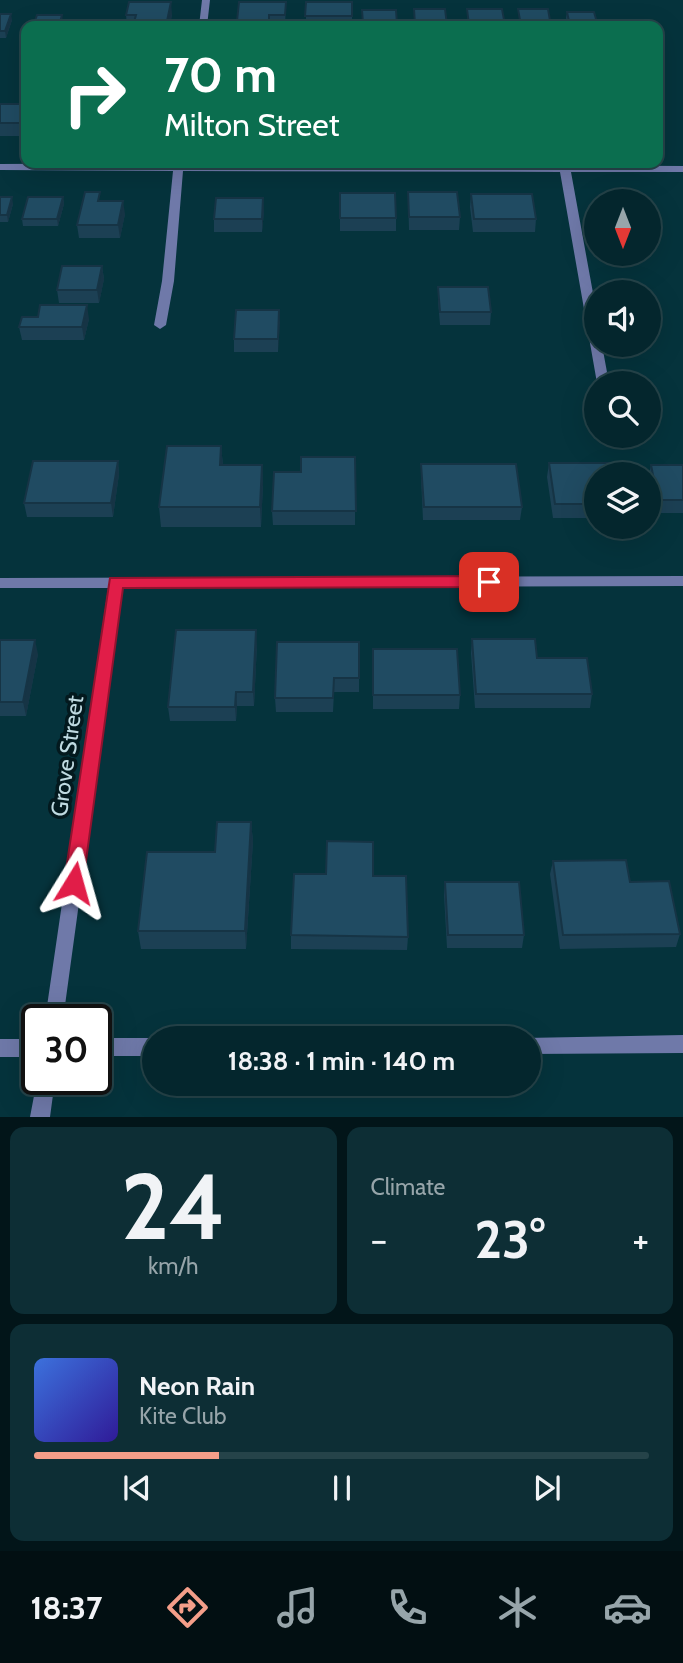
<!DOCTYPE html>
<html lang="en">
<head>
<meta charset="utf-8">
<style>
	body { margin:0; font-family:Cabin,sans-serif; background:#0d2e35; color:#f1f3f6; height:100vh; display:flex; flex-direction:column; font-size:26px; white-space:nowrap }
	* { box-sizing:border-box; margin:0 }
	p { font-size:23px; color:#97a5aa }
	.icon { flex:none; width:38px; height:38px; fill:none; stroke:currentColor; stroke-width:2; stroke-linecap:round; stroke-linejoin:round }
	.map { position:relative; height:1117px; overflow:hidden }
	.drawer { display:flex; flex-direction:column; gap:10px; padding:10px; background:#021519; flex:1 }
	.drawer>* { flex:none }
	.guide { position:absolute; left:21px; top:21px; width:642px; height:147px; border-radius:14px; box-shadow:0 7px 28px #0002,0 0 0 2px #254349; background:#0b6e4f; color:#fff; overflow:hidden }
	.needle { width:46px; rotate:180deg }
	.controls { position:absolute; left:584px; top:189px; display:grid; gap:14px }
	.controls a { display:grid; place-items:center; width:77px; height:77px; border-radius:50%; background:#04262d; box-shadow:0 7px 28px #0002,0 0 0 2px #254349; font-size:35px }
	.speed { position:absolute; left:21px; top:1004px; display:flex; gap:14px; font-size:35px; font-weight:700; text-align:center }
	.speed>* { display:grid; place-content:center; width:91px; height:91px; border-radius:50%; background:#04262d; box-shadow:0 7px 28px #0002,0 0 0 2px #254349; line-height:1 }
	.speed .limit { border:4px solid #111; border-radius:10px; background:#fff; color:#111 }
	.pin { position:absolute; display:grid; place-items:center; width:60px; height:60px; color:#fff; margin:-30px; border-radius:14px; box-shadow:0 4px 10px #0006 }
	.me { position:absolute; width:77px; margin:-38px; rotate:8deg; stroke-linejoin:round; filter:drop-shadow(0 0 5px #0008) }
	.turn { display:flex; align-items:center; gap:24px; height:147px; padding:0 28px; font-size:32px }
	.turn .icon { width:91px; height:91px; stroke-width:2.5 }
	.turn b { display:block; font-size:49px; line-height:60px }
	.big { font-size:52px; font-weight:800; line-height:1.1 }
	.drawer .tile { flex:1; display:flex; flex-direction:column; justify-content:center; gap:10px; min-width:0; padding:0 24px; border-radius:14px; background:#0d2e35 }
	.drawer .dial { align-items:center; gap:0 }
	.dial b { font-size:91px; line-height:1 }
	.song { display:flex; align-items:center; gap:21px }
	.cover { width:84px; height:84px; border-radius:10px; background:linear-gradient(135deg,hsl(220 70% 55%),hsl(250 70% 35%)) }
	.played { height:7px; border-radius:4px; background:linear-gradient(90deg,#f49e89 30%,#254349 30%) }
	.keys { display:flex; justify-content:space-around; direction:ltr }
	.heat { display:flex; justify-content:space-between; align-items:center; font-size:38px; direction:ltr }
	.drawer .tiles { flex:1; display:grid; gap:10px; grid-template-columns:1fr 1fr }
	.tile:last-child { grid-column:span 2 }
	.trip { position:absolute; left:142px; top:1026px; width:399px; height:70px; border-radius:35px; background:#04262d; box-shadow:0 7px 28px #0002,0 0 0 2px #254349; font-weight:800; line-height:70px; text-align:center }
	.tab-bar { display:flex; height:112px; justify-content:space-around; align-items:center; background:#020f12; color:#97a5aa }
	.tab-bar .icon { width:49px; height:49px }
	.tab-bar .active { color:#f49e89 }
	.tab-bar b { font-size:32px; color:#f1f3f6 }
	.map>svg:first-child { display:block }
</style>
</head>
<body>
<div class="map">
<svg width="683" height="1117" viewBox="0 0 683 1117">
	<rect width="100%" height="100%" fill="#05333c"/>
	<g fill="none" stroke-linecap="round" stroke-linejoin="round">
		<path fill="#6f79a9" fill-rule="evenodd" d="M202 0H210L207 26H199Z
			M174 163 683 166V172H571L597 315V345H602L609 383H597L560 172 183 171 174 281 166 325 160 329 154 325 162 281 173 171 0 170V164Z
			M683 576V586L122 588 63 1020H45L108 588H0V578Z
			M683 1035V1053L528 1054V1038H525Z
			M96 1038H154V1056H96Z
			M0 1039H37V1057H0Z
			M37 1080H55L50 1117H30Z"/>
	</g>
	<path fill="#1c4054" d="M286 2 285 26H237V21Z
		M306 2H352V26H306Z
		M467 9H502L505 26H468Z
		M362 10H396L397 26H363Z
		M567 12 598 26H568L566 18Z
		M0 14 12 20 6 38H0Z
		M172 14 170 26H127L126 15Z
		M0 104H26V136H0Z
		M408 192 460 217 459 230H409Z
		M340 193 396 218V231H340Z
		M471 194 536 219 535 232H473L470 207Z
		M0 197 13 204 8 222H0Z
		M63 197 64 204 58 226H23L22 219Z
		M101 201 125 214 120 238H79L77 225Z
		M264 211 262 232H214V219Z
		M102 266 104 279 99 303H59L57 290Z
		M438 287 491 312 490 325H440L438 301Z
		M279 310 278 352H234V339Z
		M89 319 84 340H22L19 327Z
		M221 446 223 465H262L263 484 261 527H161L159 507Z
		M355 457V525H273L272 511 301 472Z
		M118 461 119 474 113 517H27L24 503Z
		M549 463 597 474V518H553L547 477Z
		M421 464 522 507 520 520H423L421 478Z
		M651 465H683V513H656L649 484V474Z
		M472 639 537 658 592 694 590 708H475L471 653Z
		M0 640 38 654 26 716H0Z
		M359 642V692H334L333 712H276L275 698Z
		M257 644 254 706H237L236 721H170L168 707Z
		M373 649 460 695 459 709H373Z
		M251 822 253 841 246 949H141L138 931Z
		M553 861 630 882 680 934 676 947 560 949 550 874Z
		M373 876 408 937 407 950 291 949V935Z
		M445 882 524 935 522 948H447L444 895Z"/>
	<path fill="#163445" d="M171 2 172 14 170 26H166Z
		M11 14 12 20 6 38 5 31Z
		M62 15 63 21 61 26H59Z
		M12 197 13 204 8 222 7 215Z
		M63 197 64 204 58 226 57 219Z
		M263 198 264 211 262 232V219Z
		M123 201 125 214 120 238 118 225Z
		M102 266 104 279 99 303 97 290Z
		M87 305 89 319 84 340 82 327Z
		M279 310 280 323 278 352V339Z
		M221 446 223 465H220Z
		M118 461 119 474 113 517 111 503Z
		M262 465 263 484 261 527 260 507Z
		M256 630 257 644 254 706 253 692Z
		M35 640 38 654 26 716 23 702Z
		M236 692 237 706 236 721 235 707Z
		M251 822 253 841 246 949 245 931Z"/>
	<path fill="#204b62" stroke="#163445" stroke-width="2" d="M129 2H171L166 26H133L136 15H126Z
		M239 2H286L285 15H269V21H237Z
		M306 2H352V16H305Z
		M414 9H445L447 25H415Z
		M467 9H502L505 25H469Z
		M518 9H548L551 26H521Z
		M362 10H396L397 24H363Z
		M567 12H594L598 26H570Z
		M0 14H11L5 31H0Z
		M37 15H62L59 26H33Z
		M0 104H26V123H0Z
		M85 192H100L98 201H123L118 225H77Z
		M408 192H457L460 217H409Z
		M340 193H395L396 218H340Z
		M471 194H532L536 219H474Z
		M0 197H12L7 215H0Z
		M28 197H63L57 219H22Z
		M216 198H263L262 219H214Z
		M62 266H102L97 290H57Z
		M438 287H488L491 312H440Z
		M40 305H87L82 327H19L22 317H38Z
		M236 310H279L278 339H234Z
		M167 446H221L220 465H262L260 507H159Z
		M301 457H355L356 511H272L274 472H301Z
		M33 461H118L111 503H24Z
		M549 463H625L627 474H597V504H555Z
		M421 464H516L522 507H424Z
		M651 465H683V500H658Z
		M176 630H256L253 692H236L235 707H168Z
		M472 639H535L537 658H587L592 694H476Z
		M0 640H35L23 702H0Z
		M277 642H359V678H334L333 698H275Z
		M373 649H457L460 695H373Z
		M217 822H251L245 931H138L147 852H215Z
		M327 841 373 842V876H406L408 937 291 935 294 874H326Z
		M626 860 630 882 669 881 680 934 563 935 553 861Z
		M445 882H519L524 935H448Z"/>
	<path fill="#e11d48" stroke="#92132f" stroke-width="2" d="M489 576 497 582 489 587 123 588 83 883 80 889 74 892 67 889 64 883 110 578Z"/>
	<g text-anchor="middle" dominant-baseline="central" stroke-width="7" stroke-linejoin="round" paint-order="stroke">
		<g font-size="23" fill="#bfdae1" stroke="#03191e">
			<text transform="translate(67 756) rotate(-82)">Grove Street</text>
		</g>
	</g>
</svg>
<div class="controls">
<a><svg class="needle" viewBox="-14 -14 28 28"><path d="M0-13l5 13h-10z" fill="#e53935"/><path d="M0 13l5-13h-10z" fill="#97a5aa"/></svg></a>
<a><svg class="icon" aria-label="sound" viewBox="0 0 24 24"><path d="M4 9h4l5-4v14l-5-4H4zM17 9q2 3 0 6"/></svg></a>
<a><svg class="icon" aria-label="search" viewBox="0 0 24 24"><circle cx="10" cy="10" r="6"/><path d="M15 15l6 6"/></svg></a>
<a><svg class="icon" aria-label="layers" viewBox="0 0 24 24"><path d="M12 4l9 5-9 5-9-5zM3 14l9 5 9-5"/></svg></a>
</div>
<div class="speed"><div class="limit">30</div></div>
<div class="pin" style="left:489px;top:582px;background:#d93025"><svg class="icon" aria-label="arrive" viewBox="0 0 24 24"><path d="M6 21V4h12l-3 4 3 4H6"/></svg></div>
<svg class="me" style="left:74px;top:883px" viewBox="-20 -20 40 40"><path d="M0-17L14 15 0 8-14 15z" fill="#e11d48" stroke="#fff" stroke-width="4"/></svg>
<div class="trip">18:38 · 1 min · 140 m</div>
<div class="guide">
<div class="turn"><svg class="icon" aria-label="right" viewBox="0 0 24 24"><path d="M7 20v-9h11M14 6l5 5-5 5"/></svg><div><b>70 m</b>Milton Street</div></div>
</div>
</div>
<section class="drawer">
<div class="tiles">
<div class="tile dial"><b>24</b><p>km/h</p></div>
<div class="tile"><p>Climate</p>
<div class="heat"><a>−</a><b class="big">23°</b><a>+</a></div>
</div>
<div class="tile">
<div class="song"><i class="cover"></i><div><b>Neon Rain</b><p>Kite Club</p></div></div>
<div class="played"></div>
<div class="keys"><svg class="icon" aria-label="previous" viewBox="0 0 24 24"><path d="M18 5L8 12l10 7zM5 5v14"/></svg><svg class="icon" aria-label="pause" viewBox="0 0 24 24"><path d="M8 5v14M16 5v14"/></svg><svg class="icon" aria-label="next" viewBox="0 0 24 24"><path d="M6 5l10 7-10 7zM19 5v14"/></svg></div>
</div>
</div>
</section>
<nav class="tab-bar">
<b>18:37</b>
<svg class="icon active" aria-label="directions" viewBox="0 0 24 24"><path d="M12 3l9 9-9 9-9-9zM9 14v-3h6M13 9l2 2-2 2"/></svg>
<svg class="icon" aria-label="music" viewBox="0 0 24 24"><path d="M9 18V5l10-2v13"/><circle cx="6" cy="18" r="3"/><circle cx="16" cy="16" r="3"/></svg>
<svg class="icon" aria-label="phone" viewBox="0 0 24 24"><path d="M5 4h4l2 5-3 2q2 4 5 5l2-3 5 2v4C11 20 4 13 5 4z"/></svg>
<svg class="icon" aria-label="climate" viewBox="0 0 24 24"><path d="M12 3v18M4 7l16 10M4 17L20 7"/></svg>
<svg class="icon" aria-label="car" viewBox="0 0 24 24"><path d="M5 17H2v-5l4-1 3-4h7l3 4 3 1v5h-3M9 17h6M6 11h13"/><circle cx="7" cy="17" r="2"/><circle cx="17" cy="17" r="2"/></svg>
</nav>
</body>
</html>
